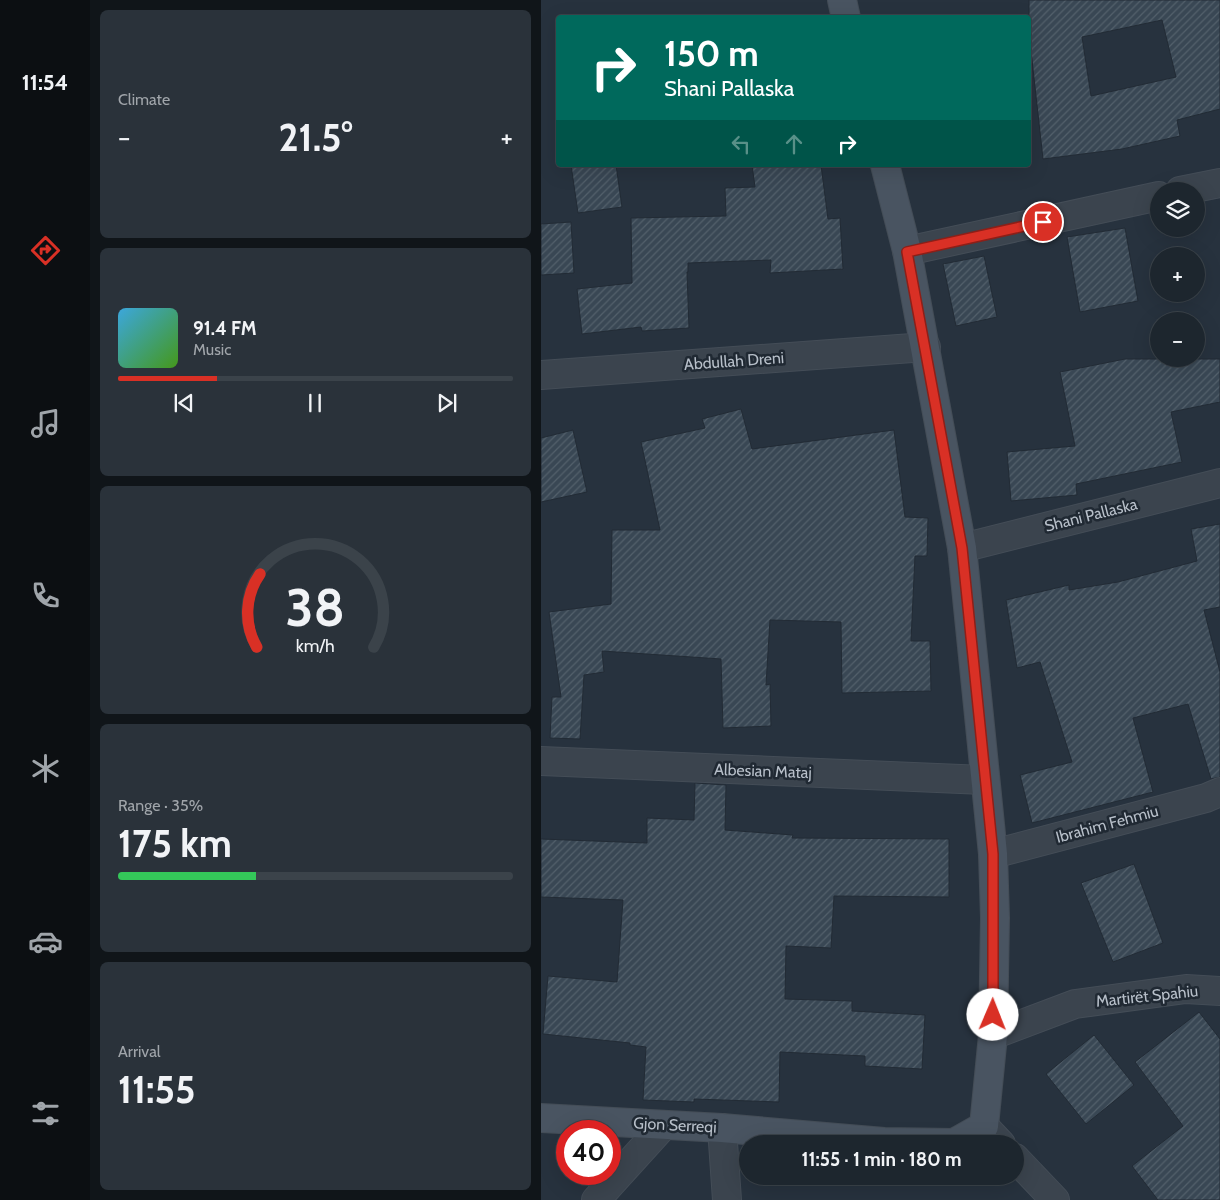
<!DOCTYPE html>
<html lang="en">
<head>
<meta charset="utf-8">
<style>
	body { margin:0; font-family:Cabin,sans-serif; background:#2a323a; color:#f1f3f6; height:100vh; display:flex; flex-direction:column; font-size:19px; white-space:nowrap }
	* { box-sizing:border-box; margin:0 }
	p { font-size:16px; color:#a0a5aa }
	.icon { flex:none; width:28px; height:28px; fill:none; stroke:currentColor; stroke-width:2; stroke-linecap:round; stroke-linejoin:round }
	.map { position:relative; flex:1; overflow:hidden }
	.side { display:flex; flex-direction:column; gap:10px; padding:10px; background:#101519; width:451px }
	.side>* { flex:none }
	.top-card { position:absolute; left:15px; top:15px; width:475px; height:152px; border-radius:5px; box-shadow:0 5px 20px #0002,0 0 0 1px #3b434a; background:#00695c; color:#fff; overflow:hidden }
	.controls { position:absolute; left:609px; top:182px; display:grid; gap:10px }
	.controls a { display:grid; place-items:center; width:55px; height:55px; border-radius:50%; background:#1d262e; box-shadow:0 5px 20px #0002,0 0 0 1px #3b434a; font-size:25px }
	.speed { position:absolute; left:15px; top:1120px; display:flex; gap:10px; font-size:25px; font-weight:700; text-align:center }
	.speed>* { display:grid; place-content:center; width:65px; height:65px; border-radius:50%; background:#1d262e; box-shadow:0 5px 20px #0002,0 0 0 1px #3b434a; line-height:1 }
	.speed .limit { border:8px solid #d22; background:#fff; color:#111 }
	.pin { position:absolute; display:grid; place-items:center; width:42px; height:42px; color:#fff; margin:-21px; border:2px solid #fff; border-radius:50%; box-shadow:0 1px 5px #0007 }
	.me { position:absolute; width:55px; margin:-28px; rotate:1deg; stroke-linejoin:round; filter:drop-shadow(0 0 4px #0008) }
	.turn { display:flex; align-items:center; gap:18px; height:105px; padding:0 25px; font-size:22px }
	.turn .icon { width:65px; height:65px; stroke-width:2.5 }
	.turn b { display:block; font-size:35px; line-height:42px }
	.lanes { display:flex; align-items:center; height:48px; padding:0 25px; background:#0003; justify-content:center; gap:25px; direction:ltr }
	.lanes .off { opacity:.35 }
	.big { font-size:38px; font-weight:800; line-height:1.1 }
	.side .tile { flex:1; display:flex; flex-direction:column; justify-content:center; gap:8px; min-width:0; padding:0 18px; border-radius:8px; background:#2a323a }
	.side .dial { align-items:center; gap:0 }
	.dial svg { height:130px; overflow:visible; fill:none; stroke:#3b434a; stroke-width:7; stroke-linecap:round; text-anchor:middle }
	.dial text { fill:#f1f3f6; stroke:none }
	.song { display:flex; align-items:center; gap:15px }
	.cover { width:60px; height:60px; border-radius:8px; background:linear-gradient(135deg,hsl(200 70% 55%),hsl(100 70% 35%)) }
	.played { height:5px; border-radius:2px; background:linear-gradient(90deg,#d93025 25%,#3b434a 25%) }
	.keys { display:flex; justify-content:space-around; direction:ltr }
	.heat { display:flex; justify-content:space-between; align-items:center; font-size:28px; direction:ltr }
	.charge { height:8px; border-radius:4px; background:linear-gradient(90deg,#34c759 35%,#3b434a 0) }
	.trip { position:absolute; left:198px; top:1135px; width:285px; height:50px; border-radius:25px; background:#1d262e; box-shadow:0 5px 20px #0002,0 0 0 1px #3b434a; font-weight:800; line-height:50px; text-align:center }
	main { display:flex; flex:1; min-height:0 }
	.dock { display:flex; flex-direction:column; width:90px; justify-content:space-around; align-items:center; background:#0c0f12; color:#a0a5aa }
	.dock .icon { width:35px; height:35px }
	.dock .on { color:#d93025 }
	.dock b { font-size:22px; color:#f1f3f6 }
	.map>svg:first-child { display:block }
</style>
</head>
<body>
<main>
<nav class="dock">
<b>11:54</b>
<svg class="icon on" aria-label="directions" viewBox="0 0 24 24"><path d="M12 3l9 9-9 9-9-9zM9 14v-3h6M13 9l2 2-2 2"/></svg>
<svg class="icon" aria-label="music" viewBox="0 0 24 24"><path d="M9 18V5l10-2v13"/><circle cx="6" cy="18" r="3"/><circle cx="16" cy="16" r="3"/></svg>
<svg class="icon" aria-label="phone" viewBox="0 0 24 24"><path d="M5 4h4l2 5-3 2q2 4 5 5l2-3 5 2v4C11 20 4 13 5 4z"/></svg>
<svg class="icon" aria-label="climate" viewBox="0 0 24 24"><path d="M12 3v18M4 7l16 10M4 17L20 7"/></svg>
<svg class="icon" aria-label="car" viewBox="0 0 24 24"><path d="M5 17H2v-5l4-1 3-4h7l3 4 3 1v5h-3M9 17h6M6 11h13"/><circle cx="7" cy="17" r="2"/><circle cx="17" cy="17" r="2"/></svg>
<svg class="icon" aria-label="filters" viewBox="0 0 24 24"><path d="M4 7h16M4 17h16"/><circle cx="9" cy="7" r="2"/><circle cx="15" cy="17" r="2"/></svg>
</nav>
<section class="side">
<div class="tile"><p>Climate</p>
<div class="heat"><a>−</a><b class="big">21.5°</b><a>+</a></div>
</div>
<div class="tile">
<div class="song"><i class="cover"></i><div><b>91.4 FM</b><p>Music</p></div></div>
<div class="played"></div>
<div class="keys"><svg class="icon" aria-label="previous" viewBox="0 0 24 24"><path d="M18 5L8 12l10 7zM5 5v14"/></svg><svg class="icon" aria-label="pause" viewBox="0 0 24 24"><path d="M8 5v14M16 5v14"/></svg><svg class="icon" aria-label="next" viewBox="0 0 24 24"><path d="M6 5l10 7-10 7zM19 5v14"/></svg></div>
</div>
<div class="tile dial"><svg viewBox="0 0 100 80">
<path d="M14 69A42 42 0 1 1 86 69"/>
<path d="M14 69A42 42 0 0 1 16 24" stroke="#d93025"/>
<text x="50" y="56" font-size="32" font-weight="700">38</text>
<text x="50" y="72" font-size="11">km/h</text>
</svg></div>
<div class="tile"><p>Range · 35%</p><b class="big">175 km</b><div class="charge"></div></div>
<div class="tile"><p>Arrival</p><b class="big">11:55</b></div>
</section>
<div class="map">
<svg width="679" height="1200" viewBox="0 0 679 1200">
	<defs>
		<pattern id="building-hatch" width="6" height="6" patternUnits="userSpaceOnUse" patternTransform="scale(1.25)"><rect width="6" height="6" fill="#394754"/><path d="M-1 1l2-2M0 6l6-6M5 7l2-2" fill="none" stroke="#53606b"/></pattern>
	</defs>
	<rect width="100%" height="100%" fill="#27323e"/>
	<path fill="url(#building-hatch)" stroke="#222b35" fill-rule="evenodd" d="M488 0H679V109L636 120 639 136 581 149 502 159 490 51 488 52ZM621 20 635 77 550 96 541 37Z
		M30 165H75L81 207 37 213Z
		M211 165H280L287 219 299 218 302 269 229 273 230 260 147 263V272H146L148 328 101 331 100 327 41 334 36 289 91 283 90 218 185 216 184 188 214 187Z
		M30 222 33 273 0 275V224Z
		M584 228 597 301 539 312 526 237Z
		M443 256 456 317 415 326 402 264Z
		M584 359H679V402L630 412 641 462 535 484 536 495 470 501 466 452 534 446 519 372Z
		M200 409 211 449 353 430 364 517 387 518 386 556H374L370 641H389L390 691 301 693 300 622 229 620 225 685 229 684 230 726 182 728 180 659 61 651 63 672 43 675 39 739 9 738 11 697H20L8 612 70 604 71 530H119L100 442 164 428 161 419Z
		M32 430 46 492 0 502V438Z
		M679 524V607L663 610 679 672V777L670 779 647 704 592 718 612 792 491 823 479 775 531 762 499 662 476 668 465 600 528 585V590L577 582 656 561 650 529Z
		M154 783 185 785 184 830 252 835 251 838 408 839V897L293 896 290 948 245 946 244 999 311 1001V1011L384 1015 381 1069 324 1066V1056L239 1052 238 1102 153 1099V1102L102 1100 105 1047 89 1045V1043L2 1034 7 976 76 982 82 900 0 897V839L106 843V818L153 820Z
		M593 864 622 943 572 962 540 883Z
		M658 1012 679 1039V1200H617L591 1166 642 1126 594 1062Z
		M553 1035 593 1085 545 1124 505 1074Z"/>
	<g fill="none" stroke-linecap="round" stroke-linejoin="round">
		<g stroke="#444d57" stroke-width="30">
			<path id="street" d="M639 191 679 183
				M366 251 618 196
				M0 375 385 347
				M421 548 679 483
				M0 761 443 780
				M452 854 665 798 679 792
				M452 1035 534 1004 645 989 679 991
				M443 1126 460 1144
				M181 1128 186 1200
				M474 1158 514 1200
				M55 1200 123 1125"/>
		</g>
		<g stroke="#444d57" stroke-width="30">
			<path id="secondary" d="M301 0 305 18
				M0 1118 181 1128 343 1142 413 1143 443 1126 452 1035 454 918 452 854 421 548 366 251 344 165"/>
		</g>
		<use href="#street" stroke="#3b444e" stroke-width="28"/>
		<use href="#secondary" stroke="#495461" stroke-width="28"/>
	</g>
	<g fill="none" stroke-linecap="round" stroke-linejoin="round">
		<g stroke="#8d1f18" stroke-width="12">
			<path id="route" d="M452 1015V854L421 548 366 252 502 222"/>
		</g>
		<use href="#route" stroke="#d93025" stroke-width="9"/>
	</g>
	<g text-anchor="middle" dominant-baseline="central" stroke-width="5" stroke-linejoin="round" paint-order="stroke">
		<g font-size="16" fill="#b7bfc9" stroke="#202933">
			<text transform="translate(193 361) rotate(-4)">Abdullah Dreni</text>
			<text transform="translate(550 515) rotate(-14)">Shani Pallaska</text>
			<text transform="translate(222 771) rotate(2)">Albesian Mataj</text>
			<text transform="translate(566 824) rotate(-15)">Ibrahim Fehmiu</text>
			<text transform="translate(606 996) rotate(-6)">Martirët Spahiu</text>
			<text transform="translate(134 1125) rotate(3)">Gjon Serreqi</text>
		</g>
	</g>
</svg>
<div class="controls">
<a><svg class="icon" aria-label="layers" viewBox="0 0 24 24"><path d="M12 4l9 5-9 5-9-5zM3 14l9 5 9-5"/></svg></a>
<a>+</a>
<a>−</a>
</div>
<div class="speed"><div class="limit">40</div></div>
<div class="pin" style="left:502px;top:222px;background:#d93025"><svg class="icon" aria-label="arrive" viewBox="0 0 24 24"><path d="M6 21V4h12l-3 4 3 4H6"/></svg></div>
<svg class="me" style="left:452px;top:1015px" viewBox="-20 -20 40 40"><circle r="19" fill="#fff"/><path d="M0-13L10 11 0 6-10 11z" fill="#d93025"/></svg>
<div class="trip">11:55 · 1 min · 180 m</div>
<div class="top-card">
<div class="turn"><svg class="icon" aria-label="right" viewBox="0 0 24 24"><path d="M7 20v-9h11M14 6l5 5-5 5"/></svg><div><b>150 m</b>Shani Pallaska</div></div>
<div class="lanes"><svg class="icon off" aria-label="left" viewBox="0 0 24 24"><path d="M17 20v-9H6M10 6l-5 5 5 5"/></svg><svg class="icon off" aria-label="ahead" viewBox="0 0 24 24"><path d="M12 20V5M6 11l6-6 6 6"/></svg><svg class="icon" aria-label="right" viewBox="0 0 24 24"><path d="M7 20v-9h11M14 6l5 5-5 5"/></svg></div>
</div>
</div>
</main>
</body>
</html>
